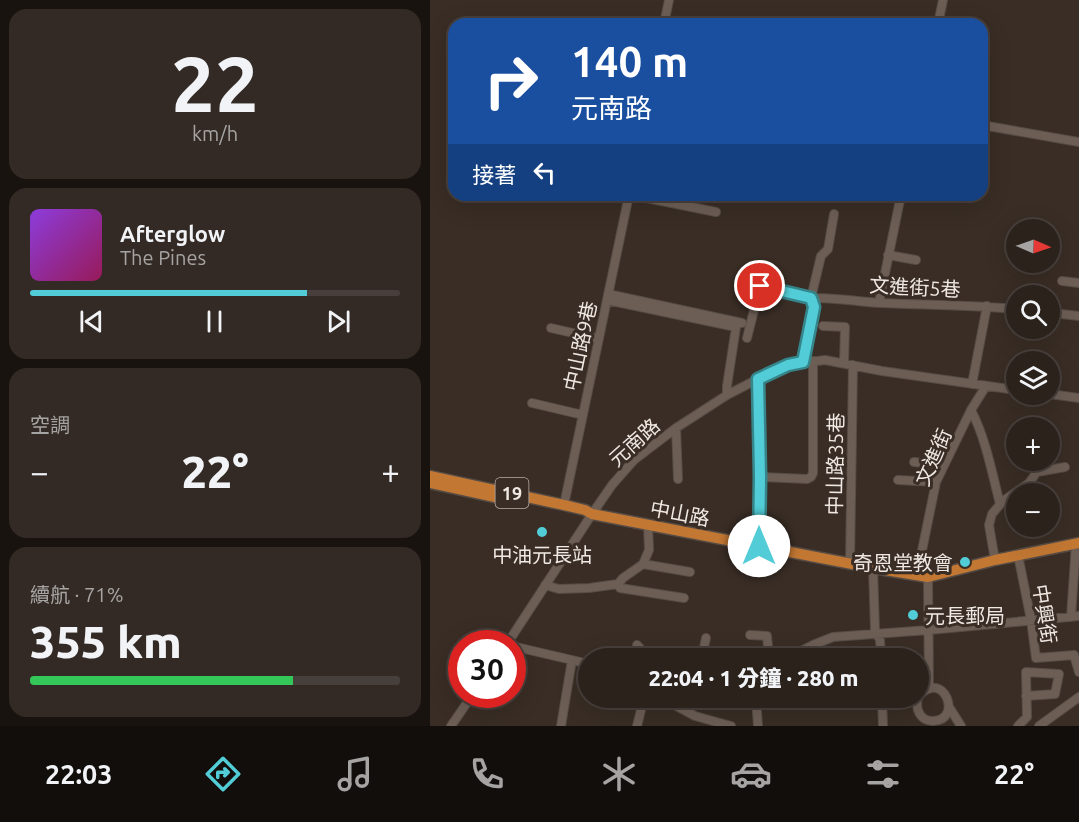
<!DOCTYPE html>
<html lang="zh-TW">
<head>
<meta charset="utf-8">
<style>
	body { margin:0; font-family:Ubuntu,"Noto Sans TC",sans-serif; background:#332a25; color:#f1f3f6; height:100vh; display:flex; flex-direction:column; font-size:22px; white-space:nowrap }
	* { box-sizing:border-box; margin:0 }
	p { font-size:20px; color:#a6a4a3 }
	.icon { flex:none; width:33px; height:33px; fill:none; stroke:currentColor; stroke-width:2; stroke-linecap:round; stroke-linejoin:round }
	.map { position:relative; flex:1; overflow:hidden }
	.drawer { display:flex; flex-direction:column; gap:9px; padding:9px; background:#18130f; width:430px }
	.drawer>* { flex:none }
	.top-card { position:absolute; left:18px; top:18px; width:540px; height:183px; border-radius:18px; box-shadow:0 6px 24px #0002,0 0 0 2px #473f3b; background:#1a4fa0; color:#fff; overflow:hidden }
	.needle { width:39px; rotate:92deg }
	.tools { position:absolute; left:576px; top:219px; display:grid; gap:12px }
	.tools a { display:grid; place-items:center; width:54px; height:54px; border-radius:50%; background:#2b221c; box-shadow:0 6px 24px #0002,0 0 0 2px #473f3b; font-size:30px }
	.speed { position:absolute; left:18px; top:630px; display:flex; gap:12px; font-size:30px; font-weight:700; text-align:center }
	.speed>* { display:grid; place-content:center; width:78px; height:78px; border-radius:50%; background:#2b221c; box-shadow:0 6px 24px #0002,0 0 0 2px #473f3b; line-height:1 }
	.speed .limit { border:9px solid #d22; background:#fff; color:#111 }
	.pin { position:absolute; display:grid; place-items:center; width:51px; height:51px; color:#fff; margin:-26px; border:3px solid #fff; border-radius:50%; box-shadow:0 2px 6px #0007 }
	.me { position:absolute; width:66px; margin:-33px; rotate:0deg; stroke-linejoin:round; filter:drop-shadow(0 0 4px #0008) }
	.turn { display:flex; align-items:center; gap:21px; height:126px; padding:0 24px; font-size:27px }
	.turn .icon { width:78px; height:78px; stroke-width:2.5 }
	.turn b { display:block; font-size:42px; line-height:51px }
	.then { display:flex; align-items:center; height:57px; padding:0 24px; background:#0003; gap:12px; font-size:22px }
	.big { font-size:45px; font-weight:800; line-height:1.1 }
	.drawer .widget { flex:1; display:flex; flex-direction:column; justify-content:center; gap:9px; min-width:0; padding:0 21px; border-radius:18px; background:#332a25 }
	.drawer .dial { align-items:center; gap:0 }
	.dial b { font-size:78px; line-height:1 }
	.song { display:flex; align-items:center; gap:18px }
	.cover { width:72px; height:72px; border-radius:9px; background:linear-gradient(135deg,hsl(270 70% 55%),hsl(330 70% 35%)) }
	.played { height:6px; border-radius:3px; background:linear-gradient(90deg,#52ccd6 75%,#473f3b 75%) }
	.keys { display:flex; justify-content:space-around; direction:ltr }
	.heat { display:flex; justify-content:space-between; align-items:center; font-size:33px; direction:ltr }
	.charge { height:9px; border-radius:4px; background:linear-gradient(90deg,#34c759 71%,#473f3b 0) }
	.trip { position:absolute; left:148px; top:648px; width:351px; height:60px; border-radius:30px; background:#2b221c; box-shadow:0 6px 24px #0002,0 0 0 2px #473f3b; font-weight:800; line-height:60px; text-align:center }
	.menu { display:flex; height:96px; justify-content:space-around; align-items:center; background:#110e0b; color:#a6a4a3 }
	.menu .icon { width:42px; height:42px }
	.menu .active { color:#52ccd6 }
	.menu b { font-size:27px; color:#f1f3f6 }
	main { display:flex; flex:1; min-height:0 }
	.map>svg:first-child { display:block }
</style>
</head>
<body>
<main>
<section class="drawer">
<div class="widget dial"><b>22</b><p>km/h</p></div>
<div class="widget">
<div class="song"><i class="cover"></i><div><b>Afterglow</b><p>The Pines</p></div></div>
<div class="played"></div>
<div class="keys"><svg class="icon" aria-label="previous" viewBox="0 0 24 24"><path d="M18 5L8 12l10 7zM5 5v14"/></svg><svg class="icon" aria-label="pause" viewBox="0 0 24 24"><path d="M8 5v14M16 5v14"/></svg><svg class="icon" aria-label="next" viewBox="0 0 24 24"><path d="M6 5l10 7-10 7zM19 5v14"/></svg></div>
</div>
<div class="widget"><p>空調</p>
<div class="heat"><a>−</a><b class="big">22°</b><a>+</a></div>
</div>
<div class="widget"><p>續航 · 71%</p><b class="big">355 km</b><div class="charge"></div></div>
</section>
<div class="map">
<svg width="649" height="726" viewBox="0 0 649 726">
	<rect width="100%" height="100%" fill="#392d25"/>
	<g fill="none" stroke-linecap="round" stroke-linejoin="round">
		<g stroke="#564c45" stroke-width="10">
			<path id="minor" d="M234 24 239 0
				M508 24 513 0
				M552 125 649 142
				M202 195 286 212
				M404 214 398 249 391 256 381 298C405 297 428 302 451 303 496 305 541 305 586 309
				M458 255 486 260
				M632 281 649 283
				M178 294 312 323
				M177 300 306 327 297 386V395
				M449 303 471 195
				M623 313 649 316
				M393 326 415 327 414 363
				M121 328 169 339
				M317 338 330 286 381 298 384 307 373 362
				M328 379 329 546
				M542 384 557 306
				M620 394 649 398
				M102 403 153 415
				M541 410C556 439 562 473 570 504
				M246 428 248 479
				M484 462 513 465
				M330 477 377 479 381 477 383 473V361
				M468 480 506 482
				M134 505 199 195
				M588 555 601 620 606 658 644 655 649 672
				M565 560 559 525 562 514 573 501 599 483 607 472 635 467
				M213 564 260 572
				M420 564 423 365
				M443 568 445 630 450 640 451 658
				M487 575 506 482 541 410 556 386
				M498 577 499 689
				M188 584 190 588 254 598
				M115 585 129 589 159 588 188 584 193 578 213 564 219 550 218 525
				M641 617 646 544
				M320 635 337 636 339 658
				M276 638 272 657 286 658
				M77 644 162 514 182 485 204 460 246 428 297 395 328 379 358 365 395 360 452 371 586 390
				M207 645 219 658
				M82 646 159 664
				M339 658 363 655 383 645 403 637 499 630 649 616
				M232 698 265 716 301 726
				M326 698 328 726
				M452 698 453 726
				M488 698C485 709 490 721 503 721 534 720 513 668 489 696
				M519 707 531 726
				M21 726 43 694
				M131 726 142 660
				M207 726 214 698
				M588 726 597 717 596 672 629 674 625 694 596 696
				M609 726 649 697"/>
		</g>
		<g stroke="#564c45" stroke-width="13">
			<path id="major" d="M0 476 134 505 155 510 162 514 443 568 498 577 565 560 649 543
				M0 483 83 501"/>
		</g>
		<use href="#minor" stroke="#6c5e55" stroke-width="8"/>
		<use href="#major" stroke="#c27733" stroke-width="10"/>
	</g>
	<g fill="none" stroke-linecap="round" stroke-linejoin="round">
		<g stroke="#35858b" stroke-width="15">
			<path id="route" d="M329 546 330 477 328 379 358 365 373 362 384 307 381 298 330 286"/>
		</g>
		<use href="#route" stroke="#52ccd6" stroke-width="10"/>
	</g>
	<g fill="#52ccd6" stroke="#392d25" stroke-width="2">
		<circle cx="112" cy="532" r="6"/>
		<circle cx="535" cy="562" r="6"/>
		<circle cx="483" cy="615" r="6"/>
	</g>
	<g text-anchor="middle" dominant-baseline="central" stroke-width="6" stroke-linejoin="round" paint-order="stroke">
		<rect fill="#392d25" stroke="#b9b0aa" stroke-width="1.5" x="65.5" y="478" width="33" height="30" rx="4.5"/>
		<g font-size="18" font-weight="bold" fill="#f0e8e3">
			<text x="82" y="493">19</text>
		</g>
		<g font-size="20" fill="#f0e8e3" stroke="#392d25">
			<text transform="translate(485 287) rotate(3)">文進街5巷</text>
			<text transform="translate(150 346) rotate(-78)">中山路9巷</text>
			<text transform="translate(204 442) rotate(-42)">元南路</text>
			<text transform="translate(503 457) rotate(-66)">文進街</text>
			<text transform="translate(405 464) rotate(-89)">中山路35巷</text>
			<text transform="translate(250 513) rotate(11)">中山路</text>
			<text transform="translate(615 614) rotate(81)">中興街</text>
		</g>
		<g font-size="20" fill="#f0e8e3" stroke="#392d25">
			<text x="112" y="554">中油元長站</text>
			<text x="523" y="562" text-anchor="end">奇恩堂教會</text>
			<text x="495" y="615" text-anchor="start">元長郵局</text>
		</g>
	</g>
</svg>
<div class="tools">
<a><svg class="needle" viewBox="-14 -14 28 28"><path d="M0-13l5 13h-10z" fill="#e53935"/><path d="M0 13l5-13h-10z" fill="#a6a4a3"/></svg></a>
<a><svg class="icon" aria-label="search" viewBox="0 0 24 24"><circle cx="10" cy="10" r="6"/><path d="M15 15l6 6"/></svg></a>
<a><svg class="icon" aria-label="layers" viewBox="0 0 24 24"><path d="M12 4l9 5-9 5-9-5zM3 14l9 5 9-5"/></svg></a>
<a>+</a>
<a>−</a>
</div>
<div class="speed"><div class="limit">30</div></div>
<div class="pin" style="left:330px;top:286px;background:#d93025"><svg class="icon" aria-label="arrive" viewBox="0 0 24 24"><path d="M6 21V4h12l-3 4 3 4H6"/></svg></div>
<svg class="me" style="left:329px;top:546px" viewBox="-20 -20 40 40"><circle r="19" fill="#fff"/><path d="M0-13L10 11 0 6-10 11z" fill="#52ccd6"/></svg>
<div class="trip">22:04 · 1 分鐘 · 280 m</div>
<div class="top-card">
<div class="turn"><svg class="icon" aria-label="right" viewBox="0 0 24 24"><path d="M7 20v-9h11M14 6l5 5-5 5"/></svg><div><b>140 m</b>元南路</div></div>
<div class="then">接著<svg class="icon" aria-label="left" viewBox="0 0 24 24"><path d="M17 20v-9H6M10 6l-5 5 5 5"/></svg></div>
</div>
</div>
</main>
<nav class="menu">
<b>22:03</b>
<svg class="icon active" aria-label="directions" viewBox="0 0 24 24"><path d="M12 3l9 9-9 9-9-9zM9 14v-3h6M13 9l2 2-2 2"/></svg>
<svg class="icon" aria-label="music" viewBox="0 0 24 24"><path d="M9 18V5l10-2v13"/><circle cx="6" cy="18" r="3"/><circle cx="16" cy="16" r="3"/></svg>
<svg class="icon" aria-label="phone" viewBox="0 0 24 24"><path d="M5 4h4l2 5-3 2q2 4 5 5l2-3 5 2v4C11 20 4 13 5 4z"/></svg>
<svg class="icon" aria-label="climate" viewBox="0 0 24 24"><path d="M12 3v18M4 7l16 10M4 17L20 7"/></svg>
<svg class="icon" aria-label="car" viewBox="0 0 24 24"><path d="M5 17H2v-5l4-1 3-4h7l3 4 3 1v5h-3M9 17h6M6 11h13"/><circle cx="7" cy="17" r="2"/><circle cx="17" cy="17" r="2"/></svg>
<svg class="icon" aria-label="filters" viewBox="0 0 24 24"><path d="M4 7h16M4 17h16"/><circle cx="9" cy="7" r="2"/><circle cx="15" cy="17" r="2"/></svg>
<b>22°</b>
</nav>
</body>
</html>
